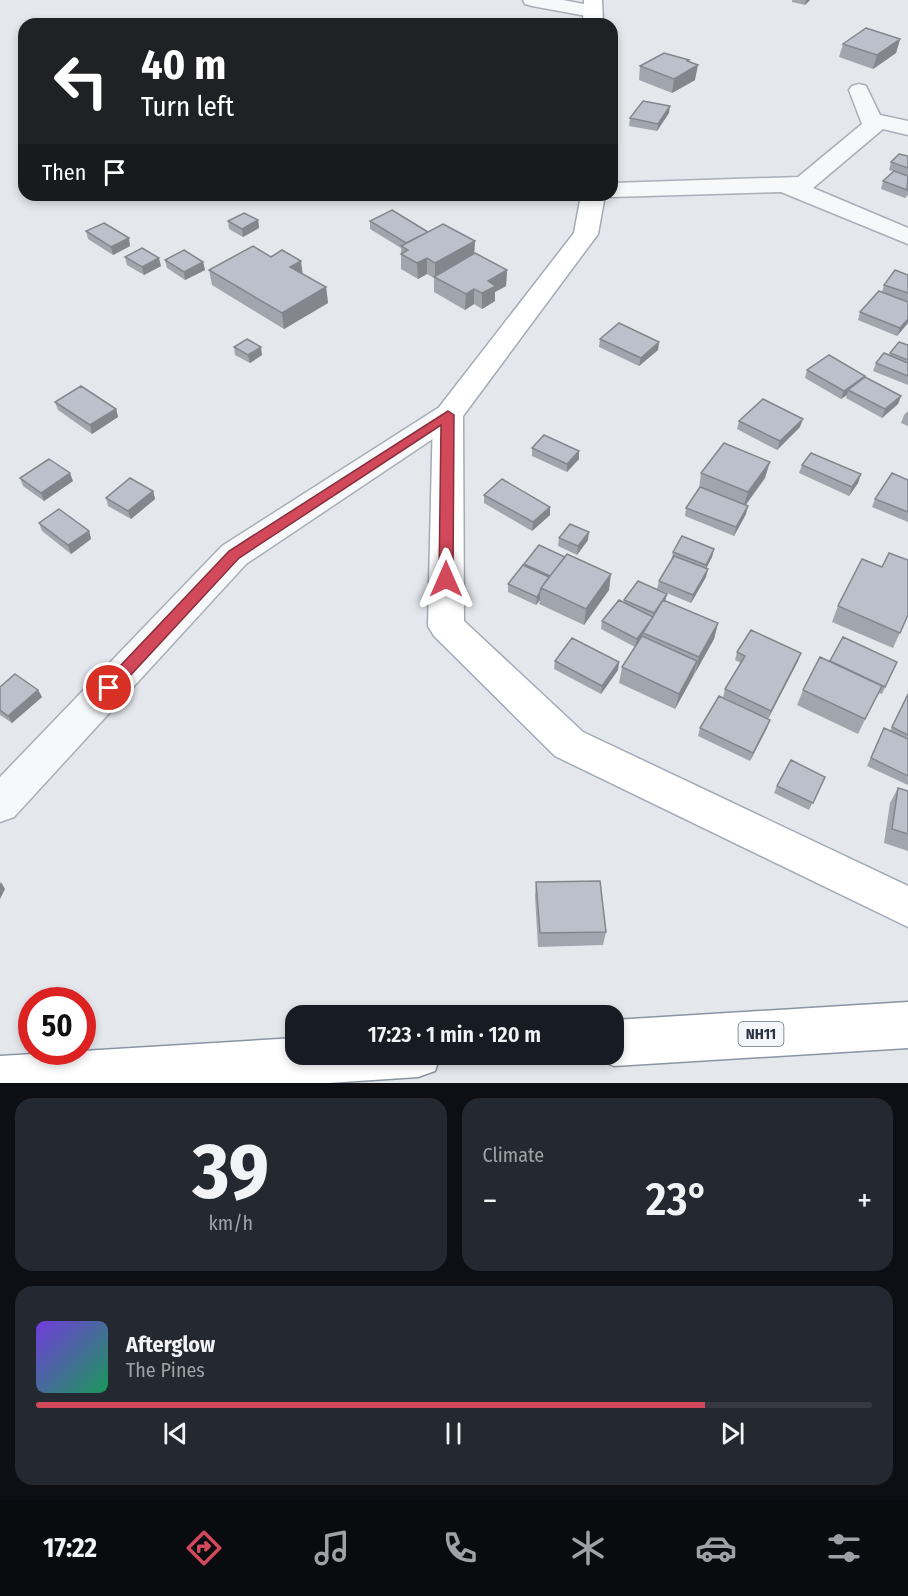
<!DOCTYPE html>
<html lang="en">
<head>
<meta charset="utf-8">
<style>
	body { margin:0; font-family:"Fira Sans Condensed",sans-serif; background:#242831; color:#f1f3f6; height:100vh; display:flex; flex-direction:column; font-size:22px; white-space:nowrap }
	* { box-sizing:border-box; margin:0 }
	p { font-size:20px; color:#9ea1a6 }
	.icon { flex:none; width:33px; height:33px; fill:none; stroke:currentColor; stroke-width:2; stroke-linecap:round; stroke-linejoin:round }
	.map { position:relative; height:1083px; overflow:hidden }
	.sheet { display:flex; flex-direction:column; gap:15px; padding:15px; background:#0d0f14; flex:1 }
	.sheet>* { flex:none }
	.top-card { position:absolute; left:18px; top:18px; width:600px; height:183px; border-radius:18px; box-shadow:0 3px 9px #0003; background:#202124; color:#fff; overflow:hidden }
	.speed { position:absolute; left:18px; top:987px; display:flex; gap:12px; font-size:30px; font-weight:700; text-align:center }
	.speed>* { display:grid; place-content:center; width:78px; height:78px; border-radius:50%; background:#171b24; box-shadow:0 3px 9px #0003; line-height:1 }
	.speed .limit { border:9px solid #d22; background:#fff; color:#111 }
	.pin { position:absolute; display:grid; place-items:center; width:51px; height:51px; color:#fff; margin:-26px; border:3px solid #fff; border-radius:50%; box-shadow:0 2px 6px #0007 }
	.me { position:absolute; width:66px; margin:-33px; rotate:0deg; stroke-linejoin:round; filter:drop-shadow(0 0 4px #0008) }
	.turn { display:flex; align-items:center; gap:21px; height:126px; padding:0 24px; font-size:27px }
	.turn .icon { width:78px; height:78px; stroke-width:2.5 }
	.turn b { display:block; font-size:42px; line-height:51px }
	.then { display:flex; align-items:center; height:57px; padding:0 24px; background:#0003; gap:12px; font-size:22px }
	.big { font-size:45px; font-weight:600; line-height:1.1 }
	.sheet .widget { flex:1; display:flex; flex-direction:column; justify-content:center; gap:9px; min-width:0; padding:0 21px; border-radius:18px; background:#242831 }
	.sheet .dial { align-items:center; gap:0 }
	.dial b { font-size:78px; line-height:1 }
	.song { display:flex; align-items:center; gap:18px }
	.cover { width:72px; height:72px; border-radius:9px; background:linear-gradient(135deg,hsl(260 70% 55%),hsl(150 70% 35%)) }
	.played { height:6px; border-radius:3px; background:linear-gradient(90deg,#d1495b 80%,#363941 80%) }
	.keys { display:flex; justify-content:space-around; direction:ltr }
	.heat { display:flex; justify-content:space-between; align-items:center; font-size:33px; direction:ltr }
	.sheet .tiles { flex:1; display:grid; gap:15px; grid-template-columns:1fr 1fr }
	.widget:last-child { grid-column:span 2 }
	.trip { position:absolute; left:285px; top:1005px; width:339px; height:60px; border-radius:18px; background:#171b24; box-shadow:0 3px 9px #0003; font-weight:600; line-height:60px; text-align:center }
	.dock { display:flex; height:96px; justify-content:space-around; align-items:center; background:#090b0e; color:#9ea1a6 }
	.dock .icon { width:42px; height:42px }
	.dock .selected { color:#d1495b }
	.dock b { font-size:27px; color:#f1f3f6 }
	.map>svg:first-child { display:block }
</style>
</head>
<body>
<div class="map">
<svg width="908" height="1083" viewBox="0 0 908 1083">
	<rect width="100%" height="100%" fill="#e4e7ec"/>
	<g fill="none" stroke-linecap="round" stroke-linejoin="round">
		<g stroke="#a9aeb7" stroke-width="3">
			<path id="minor" d="M523 0H563L599 7 601 11 599 15 592 17 532 6 525 4Z
				M859 84 866 86 880 115 908 121V135L883 129 813 188 908 228V244L781 192 612 197 604 195H612V183L798 177 862 124 849 90 852 86Z
				M448 405 458 408 463 415 458 422 246 564 14 817 0 822V777L222 546 438 408Z"/>
		</g>
		<g stroke="#a3abb8" stroke-width="3">
			<path id="major" d="M584 0H602L603 24H583Z
				M581 195H605L598 234 463 416 464 621 583 732 908 886V927L555 756 434 636 428 626 433 415 574 233Z"/>
		</g>
		<g stroke="#8b94a3" stroke-width="3">
			<path id="highway" d="M908 1002V1048L614 1066 598 1059 596 1054H614V1020Z
				M296 1038V1054H441L435 1071 418 1077 328 1083H0V1056Z"/>
		</g>
		<use href="#minor" fill="#f7f8fa" fill-rule="evenodd"/>
		<use href="#major" fill="#fff" fill-rule="evenodd"/>
		<use href="#highway" fill="#fff" fill-rule="evenodd"/>
	</g>
	<path fill="#a1a5ae" d="M792 0H810L805 5 792 2Z
		M900 39 896 53 873 69 839 57 843 44Z
		M689 60V62L695 80 672 93 639 80 640 66Z
		M669 113 657 131 629 126 630 118Z
		M908 156V195L905 198 881 189 883 181 894 172 889 170 891 162Z
		M258 220 259 228 243 237 229 229 228 221Z
		M370 221 475 241 474 253 507 270 506 286 495 292V301L482 309 474 304 465 310 434 292V278L427 274 418 279 401 269V248L370 229Z
		M86 231 130 246 113 255 88 239Z
		M125 257 161 266 144 275 127 265Z
		M165 260 203 262 205 270 185 280 167 268Z
		M209 270 302 274 326 287 328 303 284 329 212 285Z
		M908 275V323L897 336 858 320 860 312 882 292 884 285Z
		M600 339 659 342 658 350 639 366 599 347Z
		M908 345V385L873 371 876 363 889 355 890 353Z
		M234 347 262 355 250 363 235 355Z
		M807 370 865 377 901 396 898 404 882 418 846 398 847 395 841 399 805 378Z
		M55 402 116 409 118 417 92 434 58 410Z
		M908 411V426L901 423 904 415Z
		M739 421 800 427 777 450 737 429Z
		M532 448 579 459 567 472 532 456Z
		M802 465 861 474 858 483 849 496 799 473Z
		M701 473 765 478 746 505V514L734 536 685 516 686 508 699 489Z
		M20 478 73 481 44 501 23 486Z
		M908 480V522L872 507 875 499Z
		M153 491 155 499 131 519 108 506 106 498Z
		M484 495 550 515 532 531 484 503Z
		M39 523 89 531 91 539 71 554 42 531Z
		M559 538 588 540 577 555 558 546Z
		M714 549 712 557 706 568V577L691 603 657 589 659 581 671 561 673 552Z
		M524 564 609 590 584 625 539 604 540 600 536 605 508 592V584L523 565Z
		M882 567 908 615 893 648 832 622 838 606Z
		M624 600 666 601 718 623 714 639 675 709 619 683 622 667 635 647 601 629 602 621 624 603Z
		M737 652 798 661 768 719 723 697 725 689 741 663 735 660Z
		M555 661 619 662 618 670 601 694 554 669Z
		M897 662 882 694 878 693 858 734 797 705 803 690Z
		M0 687 38 690 42 697 12 723 0 715Z
		M908 694V785L867 766 884 728 890 731Z
		M700 728H767L750 761 698 736Z
		M825 777 809 810 774 793 777 786Z
		M898 788 908 791V851L884 843 890 803Z
		M536 882 606 932 603 945 538 947 535 896Z"/>
	<path fill="#83868d" d="M806 0H810L805 5Z
		M900 39 896 53 873 69 877 55Z
		M689 60 687 71 698 65 695 80 672 93 674 79 687 61Z
		M670 106 669 113 657 131 658 124Z
		M258 220 259 228 243 237 242 229Z
		M129 238 130 246 113 255 111 247Z
		M475 241 474 257 435 277V263Z
		M159 258 161 266 144 275 142 267Z
		M427 258V274L418 279 417 263Z
		M301 261 303 276 290 267Z
		M203 262 205 270 185 280 184 272Z
		M507 270 506 286 495 292V301L482 309V293L488 281Z
		M326 287 328 303 284 329 282 313Z
		M474 289V304L465 310 466 294Z
		M908 319V323L897 336 900 328Z
		M659 342 658 350 639 366 641 358Z
		M261 347 262 355 250 363 248 355Z
		M865 376 863 384 848 390 847 395 841 399 844 391Z
		M901 396 898 404 882 418 885 409Z
		M116 409 118 417 92 434 90 425Z
		M803 419 800 427 777 450 780 441Z
		M579 451V459L567 472V464Z
		M770 462 765 478 743 508 748 492Z
		M70 473 73 481 44 501 41 493Z
		M861 474 858 483 849 496 852 487Z
		M153 491 155 499 131 519 128 511Z
		M748 506 746 514 734 536 736 527Z
		M550 507V515L532 531 533 522Z
		M89 531 91 539 71 554 68 545Z
		M589 532 588 540 577 555 578 546Z
		M714 549 712 557 704 573 706 565Z
		M708 569 706 577 691 603 693 595Z
		M611 574 609 590 584 625 586 609Z
		M540 592V600L536 605 537 597Z
		M667 594 665 602 643 633 642 639 635 647 637 639 653 618 654 613Z
		M718 623 714 639 695 673 699 657Z
		M801 653 798 661 768 719 771 711Z
		M697 661 693 676 675 709 679 694Z
		M619 662 618 670 601 694 602 686Z
		M38 690 42 697 12 723 8 716Z
		M770 720 767 728 750 761 753 753Z
		M1 882 5 889 0 899V884Z"/>
	<path fill="#bbc0ca" stroke="#83868d" stroke-width="1.5" d="M866 28 900 39 877 55 843 44Z
		M664 53 689 60 687 61 698 65 674 79 640 66Z
		M643 101 670 106 658 124 630 118Z
		M899 154 908 156V168L891 162Z
		M894 171 908 176 907 190 883 181Z
		M392 210 428 232 406 243 370 221Z
		M244 213 258 220 242 229 228 221Z
		M104 223 129 238 111 247 86 231Z
		M443 224 475 241 435 263 427 258 417 263 401 254 408 250 401 246Z
		M253 246 271 257 282 250 301 261 290 267 326 287 282 313 209 270Z
		M142 248 159 258 142 267 125 257Z
		M184 250 203 262 184 272 165 260Z
		M475 253 507 270 488 281 496 286 482 293 474 289 466 294 434 277Z
		M895 270 908 275V293L884 285Z
		M879 291 908 302V319L900 328 860 312Z
		M619 323 659 342 641 358 600 339Z
		M247 339 261 347 248 355 234 347Z
		M899 342 908 345V360L890 353Z
		M884 353 908 363V376L876 363Z
		M829 355 865 376 844 391 807 370Z
		M865 377 901 396 885 409 848 390Z
		M81 386 116 409 90 425 55 402Z
		M763 399 803 419 780 441 739 421Z
		M544 435 579 451 567 464 532 448Z
		M724 443 770 462 748 492 701 473Z
		M811 453 861 474 852 487 802 465Z
		M49 459 70 473 41 493 20 478Z
		M892 473 908 480V512L875 499Z
		M130 478 153 491 128 511 106 498Z
		M502 479 550 507 533 522 484 495Z
		M700 487 748 506 736 527 686 508Z
		M59 509 89 531 68 545 39 523Z
		M570 524 589 532 578 546 559 538Z
		M682 536 714 549 706 565 673 552Z
		M539 545 565 557 550 576 524 564Z
		M889 553 908 560V615L900 633 838 606 862 559 882 567Z
		M567 554 611 574 586 609 541 588Z
		M674 556 708 569 693 595 659 581Z
		M523 565 549 577 541 588 540 592 537 597 508 584Z
		M638 581 667 594 654 613 624 600Z
		M619 600 653 617 637 639 602 621Z
		M663 600 718 623 699 657 643 633Z
		M751 630 801 653 771 711 725 689 745 656 737 652Z
		M642 636 697 661 679 694 622 667Z
		M843 637 897 662 885 687 830 661Z
		M572 638 619 662 602 686 555 661Z
		M820 657 882 686 865 719 803 690Z
		M15 674 38 690 8 716 0 710V687Z
		M908 694V735L892 727Z
		M719 696 770 720 753 753 700 728Z
		M884 728 908 739V776L871 758Z
		M791 760 825 777 813 803 777 786Z
		M898 788 908 791V834L892 829Z
		M600 881 606 932 540 933 536 882Z"/>
	<path fill="#d1495b" stroke="#882f3b" stroke-width="1.5" d="M448 411 454 415 453 579 451 583H441L439 579 441 425 239 558 115 692 109 694 104 692 102 688 104 683 229 551Z"/>
	<g text-anchor="middle" dominant-baseline="central" stroke-width="4.5" stroke-linejoin="round" paint-order="stroke">
		<rect fill="#f4f6f9" stroke="#676e7b" stroke-width="1.5" x="738.5" y="1022" width="45" height="24" rx="4.5"/>
		<g font-size="15" font-weight="bold" fill="#2b3445">
			<text x="761" y="1034">NH11</text>
		</g>
	</g>
</svg>
<div class="speed"><div class="limit">50</div></div>
<div class="pin" style="left:109px;top:688px;background:#d93025"><svg class="icon" aria-label="arrive" viewBox="0 0 24 24"><path d="M6 21V4h12l-3 4 3 4H6"/></svg></div>
<svg class="me" style="left:446px;top:579px" viewBox="-20 -20 40 40"><path d="M0-17L14 15 0 8-14 15z" fill="#d1495b" stroke="#fff" stroke-width="4"/></svg>
<div class="trip">17:23 · 1 min · 120 m</div>
<div class="top-card">
<div class="turn"><svg class="icon" aria-label="left" viewBox="0 0 24 24"><path d="M17 20v-9H6M10 6l-5 5 5 5"/></svg><div><b>40 m</b>Turn left</div></div>
<div class="then">Then<svg class="icon" aria-label="arrive" viewBox="0 0 24 24"><path d="M6 21V4h12l-3 4 3 4H6"/></svg></div>
</div>
</div>
<section class="sheet">
<div class="tiles">
<div class="widget dial"><b>39</b><p>km/h</p></div>
<div class="widget"><p>Climate</p>
<div class="heat"><a>−</a><b class="big">23°</b><a>+</a></div>
</div>
<div class="widget">
<div class="song"><i class="cover"></i><div><b>Afterglow</b><p>The Pines</p></div></div>
<div class="played"></div>
<div class="keys"><svg class="icon" aria-label="previous" viewBox="0 0 24 24"><path d="M18 5L8 12l10 7zM5 5v14"/></svg><svg class="icon" aria-label="pause" viewBox="0 0 24 24"><path d="M8 5v14M16 5v14"/></svg><svg class="icon" aria-label="next" viewBox="0 0 24 24"><path d="M6 5l10 7-10 7zM19 5v14"/></svg></div>
</div>
</div>
</section>
<nav class="dock">
<b>17:22</b>
<svg class="icon selected" aria-label="directions" viewBox="0 0 24 24"><path d="M12 3l9 9-9 9-9-9zM9 14v-3h6M13 9l2 2-2 2"/></svg>
<svg class="icon" aria-label="music" viewBox="0 0 24 24"><path d="M9 18V5l10-2v13"/><circle cx="6" cy="18" r="3"/><circle cx="16" cy="16" r="3"/></svg>
<svg class="icon" aria-label="phone" viewBox="0 0 24 24"><path d="M5 4h4l2 5-3 2q2 4 5 5l2-3 5 2v4C11 20 4 13 5 4z"/></svg>
<svg class="icon" aria-label="climate" viewBox="0 0 24 24"><path d="M12 3v18M4 7l16 10M4 17L20 7"/></svg>
<svg class="icon" aria-label="car" viewBox="0 0 24 24"><path d="M5 17H2v-5l4-1 3-4h7l3 4 3 1v5h-3M9 17h6M6 11h13"/><circle cx="7" cy="17" r="2"/><circle cx="17" cy="17" r="2"/></svg>
<svg class="icon" aria-label="filters" viewBox="0 0 24 24"><path d="M4 7h16M4 17h16"/><circle cx="9" cy="7" r="2"/><circle cx="15" cy="17" r="2"/></svg>
</nav>
</body>
</html>
